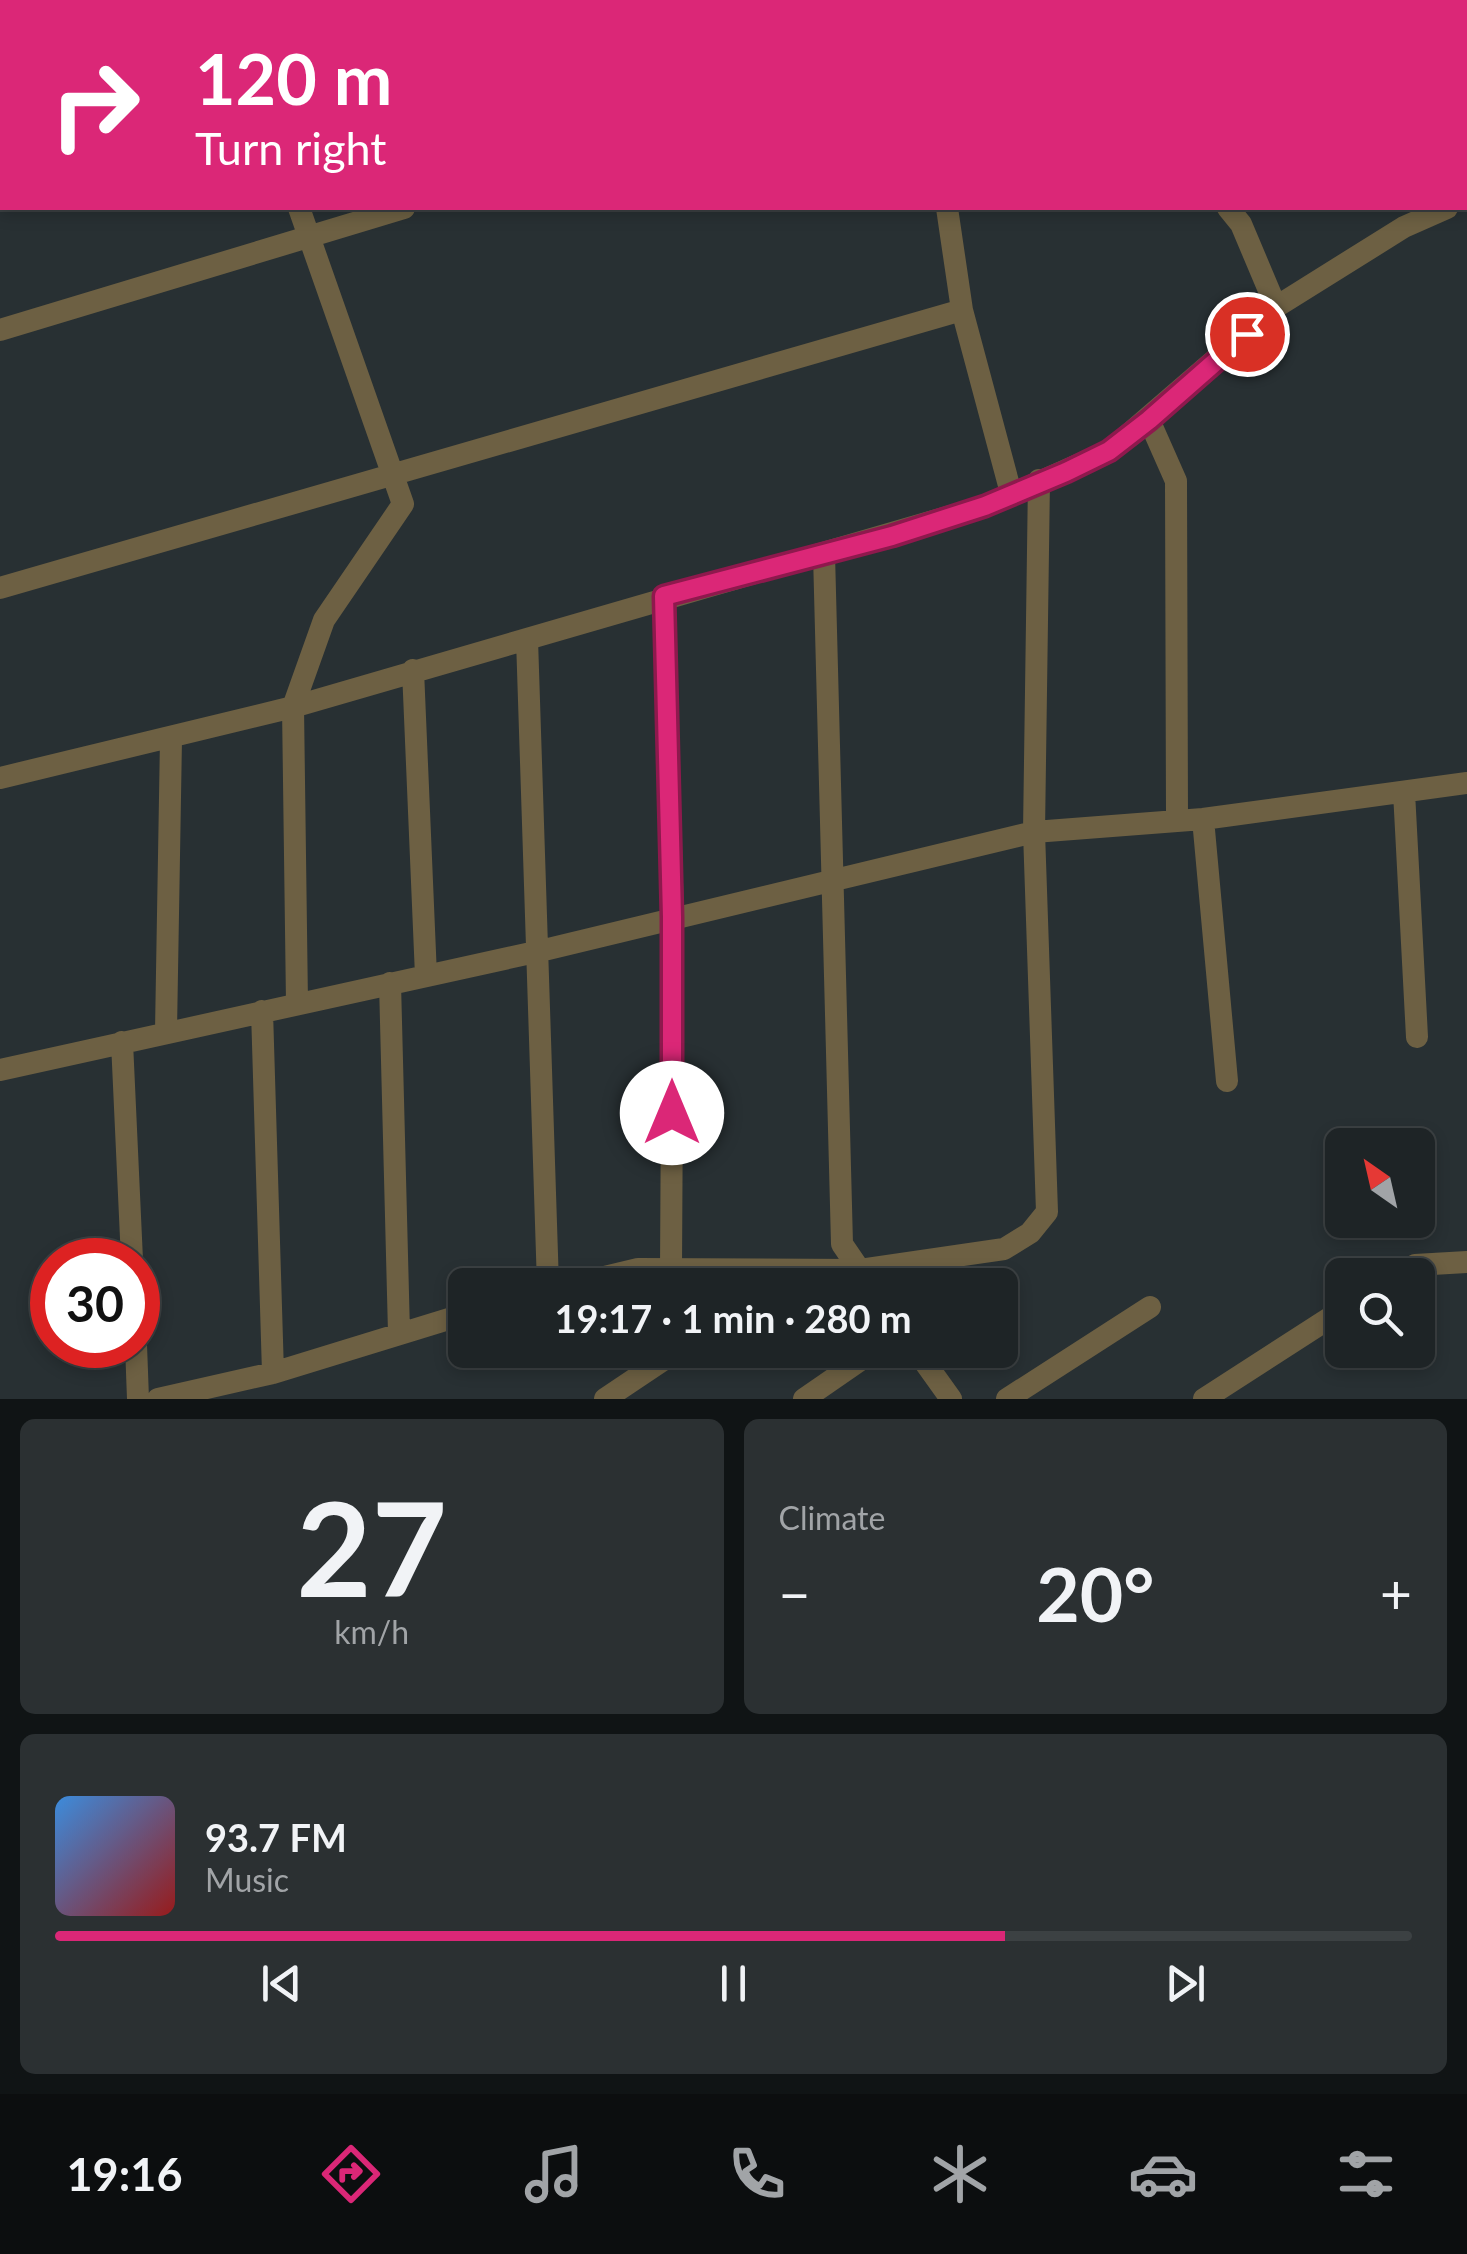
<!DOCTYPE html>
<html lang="en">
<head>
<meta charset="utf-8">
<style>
	body { margin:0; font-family:Lato,sans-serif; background:#2b3032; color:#f1f3f6; height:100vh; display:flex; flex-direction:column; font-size:38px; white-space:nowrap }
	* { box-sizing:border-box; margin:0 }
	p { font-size:32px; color:#a1a4a7 }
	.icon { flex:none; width:55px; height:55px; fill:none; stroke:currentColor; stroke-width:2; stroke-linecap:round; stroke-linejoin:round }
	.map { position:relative; height:1399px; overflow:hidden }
	.sheet { display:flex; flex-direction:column; gap:20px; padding:20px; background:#101415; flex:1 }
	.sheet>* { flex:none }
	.banner { position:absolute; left:0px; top:0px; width:1468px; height:210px; box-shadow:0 5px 15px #0003,0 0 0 2px #3c4143; background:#db2777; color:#fff; overflow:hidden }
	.needle { width:65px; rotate:326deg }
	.buttons { position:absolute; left:1325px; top:1128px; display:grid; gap:20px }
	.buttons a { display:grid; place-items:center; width:110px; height:110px; border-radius:15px; background:#1e2426; box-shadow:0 5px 15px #0003,0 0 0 2px #3c4143; font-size:50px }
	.speed { position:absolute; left:30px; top:1238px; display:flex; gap:20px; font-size:50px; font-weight:700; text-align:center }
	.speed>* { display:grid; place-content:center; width:130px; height:130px; border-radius:50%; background:#1e2426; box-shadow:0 5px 15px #0003,0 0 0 2px #3c4143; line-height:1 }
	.speed .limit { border:15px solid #d22; background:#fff; color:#111 }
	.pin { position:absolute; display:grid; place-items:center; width:85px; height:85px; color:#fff; margin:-42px; border:5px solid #fff; border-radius:50%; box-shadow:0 2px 10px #0007 }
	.me { position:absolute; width:110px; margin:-55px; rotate:0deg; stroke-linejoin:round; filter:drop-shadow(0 0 8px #0008) }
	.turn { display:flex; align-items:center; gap:35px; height:210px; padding:0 30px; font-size:45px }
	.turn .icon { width:130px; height:130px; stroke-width:2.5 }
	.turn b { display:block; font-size:70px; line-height:85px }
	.big { font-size:75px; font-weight:700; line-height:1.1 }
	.sheet .tile { flex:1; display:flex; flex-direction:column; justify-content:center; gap:15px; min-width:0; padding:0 35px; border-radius:15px; background:#2b3032 }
	.sheet .dial { align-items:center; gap:0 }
	.dial b { font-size:130px; line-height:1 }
	.song { display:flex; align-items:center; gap:30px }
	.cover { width:120px; height:120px; border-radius:15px; background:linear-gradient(135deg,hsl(210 70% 55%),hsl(0 70% 35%)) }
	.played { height:10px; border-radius:5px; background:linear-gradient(90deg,#db2777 70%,#3c4143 70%) }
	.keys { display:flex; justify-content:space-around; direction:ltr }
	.heat { display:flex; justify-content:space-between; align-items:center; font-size:55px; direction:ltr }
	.sheet .tiles { flex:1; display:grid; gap:20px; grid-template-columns:1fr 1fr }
	.tile:last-child { grid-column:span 2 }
	.trip { position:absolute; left:448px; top:1268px; width:570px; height:100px; border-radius:15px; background:#1e2426; box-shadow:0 5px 15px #0003,0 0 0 2px #3c4143; font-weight:700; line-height:100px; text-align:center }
	.menu { display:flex; height:160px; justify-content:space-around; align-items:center; background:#0c0e0f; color:#a1a4a7 }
	.menu .icon { width:70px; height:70px }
	.menu .selected { color:#db2777 }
	.menu b { font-size:45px; color:#f1f3f6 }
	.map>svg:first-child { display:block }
</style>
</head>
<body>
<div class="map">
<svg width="1467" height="1399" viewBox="0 0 1467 1399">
	<rect width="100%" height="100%" fill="#283033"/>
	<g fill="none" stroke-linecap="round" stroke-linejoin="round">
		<path stroke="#6d6043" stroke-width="22" d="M1408 0 1410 2
			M245 2 254 0
			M1465 77 1467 83
			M0 83 2 82
			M1465 199 1467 198
			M947 208 962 310 1011 493
			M1228 208 1241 224 1276 307
			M0 330 404 208
			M1149 420 1176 481 1177 819
			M824 554 842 1244 870 1285
			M0 588 962 310
			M664 597 673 917 671 1269
			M527 639 548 1285
			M413 670 426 976
			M0 778 293 707 985 506 1109 451 1276 307 1404 227 1447 208
			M1404 792 1417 1037
			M1203 819 1227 1081
			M390 983 399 1333
			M297 1003 293 707 324 620 403 504 299 208
			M262 1011 273 1373
			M166 1031 171 739
			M122 1042 132 1260
			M0 1070 540 951 1034 832 1203 819 1467 783
			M1399 1275 1415 1265 1467 1262
			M571 1285 638 1269 860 1270 1004 1249 1030 1233 1047 1212 1034 832 1039 480
			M136 1345 138 1399
			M916 1350 951 1399
			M158 1399 273 1373 465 1314
			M605 1399 678 1350
			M804 1399 875 1350
			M1007 1399 1150 1307
			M1204 1399 1342 1310"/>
	</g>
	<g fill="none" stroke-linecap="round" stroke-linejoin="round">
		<g stroke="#8e194d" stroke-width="25">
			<path id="route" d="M672 1113V917L664 596 892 536 985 506 1066 472 1109 451 1149 420 1247 334"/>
		</g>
		<use href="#route" stroke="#db2777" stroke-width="18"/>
	</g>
</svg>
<div class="buttons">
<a><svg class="needle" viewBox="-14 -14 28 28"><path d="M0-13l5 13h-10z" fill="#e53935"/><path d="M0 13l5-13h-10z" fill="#a1a4a7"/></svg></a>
<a><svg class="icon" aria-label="search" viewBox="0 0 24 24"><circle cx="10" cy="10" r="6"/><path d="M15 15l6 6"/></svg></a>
</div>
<div class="speed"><div class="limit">30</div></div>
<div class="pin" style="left:1247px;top:334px;background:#d93025"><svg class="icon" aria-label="arrive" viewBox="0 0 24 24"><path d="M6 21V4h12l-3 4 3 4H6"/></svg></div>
<svg class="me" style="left:672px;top:1113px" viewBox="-20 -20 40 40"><circle r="19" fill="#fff"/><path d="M0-13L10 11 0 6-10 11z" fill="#db2777"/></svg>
<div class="trip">19:17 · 1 min · 280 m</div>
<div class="banner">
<div class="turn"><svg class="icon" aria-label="right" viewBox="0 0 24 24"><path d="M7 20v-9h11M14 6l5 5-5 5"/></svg><div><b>120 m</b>Turn right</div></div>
</div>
</div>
<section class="sheet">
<div class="tiles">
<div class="tile dial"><b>27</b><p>km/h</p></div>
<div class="tile"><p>Climate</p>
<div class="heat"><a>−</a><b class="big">20°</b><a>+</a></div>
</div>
<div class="tile">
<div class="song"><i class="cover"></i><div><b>93.7 FM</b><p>Music</p></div></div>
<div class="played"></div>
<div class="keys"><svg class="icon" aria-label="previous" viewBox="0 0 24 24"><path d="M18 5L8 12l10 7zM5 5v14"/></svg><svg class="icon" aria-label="pause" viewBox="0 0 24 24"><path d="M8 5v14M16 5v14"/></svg><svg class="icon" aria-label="next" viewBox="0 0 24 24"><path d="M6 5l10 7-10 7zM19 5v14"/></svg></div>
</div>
</div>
</section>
<nav class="menu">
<b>19:16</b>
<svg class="icon selected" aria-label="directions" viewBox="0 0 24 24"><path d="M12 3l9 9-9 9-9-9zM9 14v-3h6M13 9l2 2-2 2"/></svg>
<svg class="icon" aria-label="music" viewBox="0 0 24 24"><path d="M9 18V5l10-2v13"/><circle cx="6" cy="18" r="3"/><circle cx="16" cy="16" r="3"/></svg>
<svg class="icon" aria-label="phone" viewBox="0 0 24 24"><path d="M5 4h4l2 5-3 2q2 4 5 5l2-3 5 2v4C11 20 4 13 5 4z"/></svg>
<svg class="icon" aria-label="climate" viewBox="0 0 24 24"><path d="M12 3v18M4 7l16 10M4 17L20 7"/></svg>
<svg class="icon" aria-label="car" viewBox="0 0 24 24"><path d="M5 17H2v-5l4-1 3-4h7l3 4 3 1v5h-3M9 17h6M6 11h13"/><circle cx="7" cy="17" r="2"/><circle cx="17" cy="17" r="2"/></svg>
<svg class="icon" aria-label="filters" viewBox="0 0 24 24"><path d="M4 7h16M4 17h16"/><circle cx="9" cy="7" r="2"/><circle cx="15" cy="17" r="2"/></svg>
</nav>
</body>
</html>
